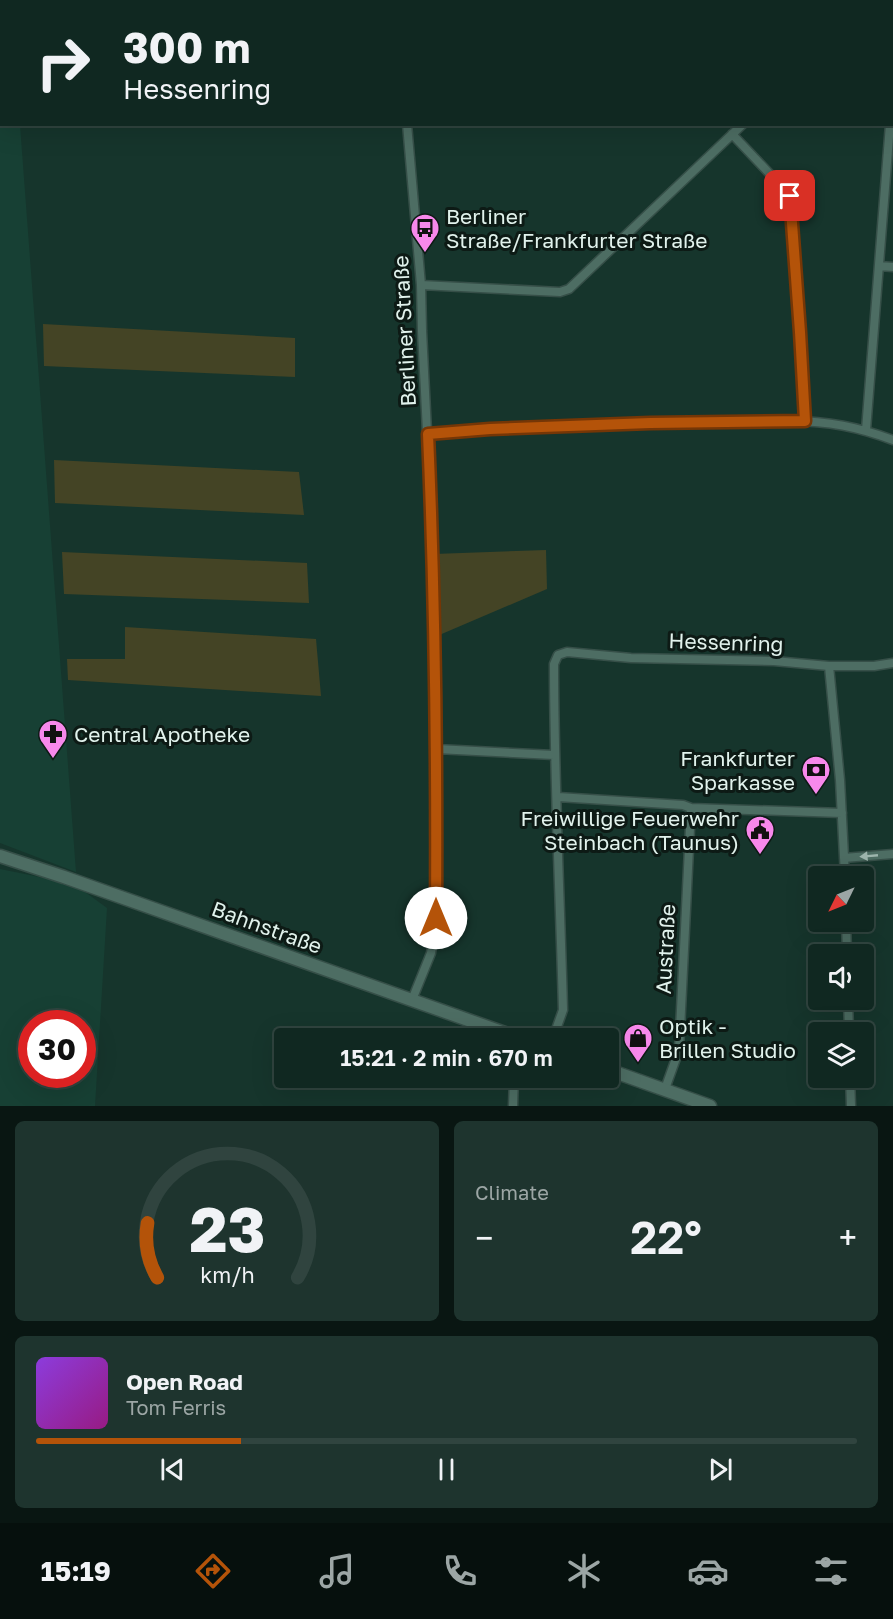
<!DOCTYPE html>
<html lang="en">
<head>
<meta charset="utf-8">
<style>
	body { margin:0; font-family:"Golos Text",sans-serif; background:#1e342e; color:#f1f3f6; height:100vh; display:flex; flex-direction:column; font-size:22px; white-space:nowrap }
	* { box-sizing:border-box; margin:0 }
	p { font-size:20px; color:#9ca6a5 }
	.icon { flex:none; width:33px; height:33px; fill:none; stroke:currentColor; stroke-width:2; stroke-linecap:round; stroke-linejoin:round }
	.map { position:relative; height:1106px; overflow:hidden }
	.details { display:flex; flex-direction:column; gap:15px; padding:15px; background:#091612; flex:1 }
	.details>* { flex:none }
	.hud { position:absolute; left:0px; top:0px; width:894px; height:126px; box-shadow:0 6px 24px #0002,0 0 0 2px #30443f; background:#102821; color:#f1f3f6; overflow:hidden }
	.needle { width:39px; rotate:227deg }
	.controls { position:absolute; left:808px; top:866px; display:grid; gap:12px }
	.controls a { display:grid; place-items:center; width:66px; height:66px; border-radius:6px; background:#102821; box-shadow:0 6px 24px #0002,0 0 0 2px #30443f; font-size:30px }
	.speed { position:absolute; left:18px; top:1010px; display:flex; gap:12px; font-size:30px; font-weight:700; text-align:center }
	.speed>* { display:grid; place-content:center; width:78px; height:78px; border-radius:50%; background:#102821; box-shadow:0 6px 24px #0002,0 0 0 2px #30443f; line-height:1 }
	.speed .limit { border:9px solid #d22; background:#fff; color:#111 }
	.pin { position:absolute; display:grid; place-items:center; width:51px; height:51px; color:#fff; margin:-26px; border-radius:12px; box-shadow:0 3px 9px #0006 }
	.me { position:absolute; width:66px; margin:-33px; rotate:0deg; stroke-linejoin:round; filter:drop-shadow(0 0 4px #0008) }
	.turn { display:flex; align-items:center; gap:21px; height:126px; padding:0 24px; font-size:27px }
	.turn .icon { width:78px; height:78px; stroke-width:2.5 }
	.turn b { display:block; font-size:42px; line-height:51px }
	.big { font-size:45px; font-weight:600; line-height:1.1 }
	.details .card { flex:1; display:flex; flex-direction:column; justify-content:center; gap:9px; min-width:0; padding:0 21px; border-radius:9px; background:#1e342e }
	.details .dial { align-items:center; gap:0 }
	.dial svg { height:156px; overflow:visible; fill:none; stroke:#30443f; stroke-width:7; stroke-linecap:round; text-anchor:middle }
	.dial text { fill:#f1f3f6; stroke:none }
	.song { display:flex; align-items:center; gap:18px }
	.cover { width:72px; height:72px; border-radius:9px; background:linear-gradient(135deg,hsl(270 70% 55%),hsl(310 70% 35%)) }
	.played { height:6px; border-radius:3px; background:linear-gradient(90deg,#b45309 25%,#30443f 25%) }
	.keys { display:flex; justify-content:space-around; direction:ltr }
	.heat { display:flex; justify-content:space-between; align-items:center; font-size:33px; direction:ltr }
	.details .tiles { flex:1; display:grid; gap:15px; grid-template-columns:1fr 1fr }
	.card:last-child { grid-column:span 2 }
	.trip { position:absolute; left:274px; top:1028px; width:345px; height:60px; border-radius:6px; background:#102821; box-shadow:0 6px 24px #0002,0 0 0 2px #30443f; font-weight:600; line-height:60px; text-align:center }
	.dock { display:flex; height:96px; justify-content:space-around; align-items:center; background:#06100d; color:#9ca6a5 }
	.dock .icon { width:42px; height:42px }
	.dock .current { color:#b45309 }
	.dock b { font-size:27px; color:#f1f3f6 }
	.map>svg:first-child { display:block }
</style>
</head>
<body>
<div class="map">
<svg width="893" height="1106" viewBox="0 0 893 1106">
	<rect width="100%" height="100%" fill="#16352c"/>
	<path fill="#174034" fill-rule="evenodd" d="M0 0H20V1L2 2V124L20 125 76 872 0 843Z
		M0 869 74 884 107 908 95 1106H0ZM32 1023H82V1074H32Z"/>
	<path fill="#444425" d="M43 324 295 338V377L44 366Z
		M54 460 299 472 304 515 55 503Z
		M546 550 547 589 437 636 434 554Z
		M62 552 307 563 309 603 64 594Z
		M125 627 316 639 321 696 68 680 67 659H125Z"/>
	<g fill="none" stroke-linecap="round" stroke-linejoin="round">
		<g stroke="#364f48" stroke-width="11">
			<path id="minor" d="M311 0 312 2
				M887 0 889 2
				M471 2 472 0
				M732 2 733 0
				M892 6 893 8
				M892 82 893 75
				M407 124 421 285 422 331 433 553 437 749 436 921 431 953 412 1000
				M732 134 787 192 791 198 805 421
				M879 266 893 267
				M421 285 560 292 569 289 743 124
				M866 430 890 124
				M428 434 540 427 791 421C828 421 858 427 893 440
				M829 666 840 780 845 876
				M437 749 554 755
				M558 797 683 805 691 808 842 813
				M844 858 893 854
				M846 921 847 954
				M848 999 849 1032
				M553 1038 563 1010C560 894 554 779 554 664L558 655 567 652 631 658 774 661 829 666H874L893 663
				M850 1077 851 1106
				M665 1089 679 1050 691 808
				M513 1106 514 1077"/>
		</g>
		<g stroke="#364f48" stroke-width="15">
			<path id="secondary" d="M0 856 64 877 519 1038
				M609 1070 710 1106"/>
		</g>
		<use href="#minor" stroke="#4d6d63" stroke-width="8"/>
		<use href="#secondary" stroke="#4d6d63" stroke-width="12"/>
	</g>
	<defs><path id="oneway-solid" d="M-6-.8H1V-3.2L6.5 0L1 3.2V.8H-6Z" transform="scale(1.5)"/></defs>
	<use fill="#9eb6ae" href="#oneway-solid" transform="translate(869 856) rotate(175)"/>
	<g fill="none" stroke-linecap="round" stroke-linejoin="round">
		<g stroke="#753606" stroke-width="15">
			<path id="route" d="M436 918C437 756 435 596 428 434L490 429 650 423 805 421 800 332 790 196"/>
		</g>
		<use href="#route" stroke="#b45309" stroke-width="10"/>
	</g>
	<defs>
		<g id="bus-pin" transform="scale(1.5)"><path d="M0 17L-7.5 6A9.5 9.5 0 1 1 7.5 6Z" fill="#f788eb" stroke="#0d1a15"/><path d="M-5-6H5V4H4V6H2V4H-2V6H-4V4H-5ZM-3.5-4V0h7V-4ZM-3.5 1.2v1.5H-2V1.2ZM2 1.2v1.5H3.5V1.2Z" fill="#111"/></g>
		<g id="pharmacy-pin" transform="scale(1.5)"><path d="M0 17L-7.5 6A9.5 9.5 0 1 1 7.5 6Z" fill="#f788eb" stroke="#0d1a15"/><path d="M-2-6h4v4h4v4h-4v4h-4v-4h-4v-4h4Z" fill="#111"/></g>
		<g id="bank-pin" transform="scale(1.5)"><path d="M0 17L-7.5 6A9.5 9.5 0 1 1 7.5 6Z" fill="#f788eb" stroke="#0d1a15"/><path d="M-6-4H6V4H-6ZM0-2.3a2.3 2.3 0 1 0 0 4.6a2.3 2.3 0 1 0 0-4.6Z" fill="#111"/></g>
		<g id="civic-pin" transform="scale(1.5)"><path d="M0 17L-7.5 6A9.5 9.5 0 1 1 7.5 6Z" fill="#f788eb" stroke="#0d1a15"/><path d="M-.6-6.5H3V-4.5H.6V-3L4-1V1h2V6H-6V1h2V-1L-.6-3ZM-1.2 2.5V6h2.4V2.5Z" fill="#111"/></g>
		<g id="shop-pin" transform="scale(1.5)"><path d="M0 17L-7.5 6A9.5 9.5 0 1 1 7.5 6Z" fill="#f788eb" stroke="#0d1a15"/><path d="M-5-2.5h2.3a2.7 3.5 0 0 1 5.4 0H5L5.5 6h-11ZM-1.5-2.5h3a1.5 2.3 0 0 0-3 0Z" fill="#111"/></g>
	</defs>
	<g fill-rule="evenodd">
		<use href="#bus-pin" x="425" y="228"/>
		<use href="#pharmacy-pin" x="53" y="734"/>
		<use href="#bank-pin" x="816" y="770"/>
		<use href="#civic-pin" x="760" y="830"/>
		<use href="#shop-pin" x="638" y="1038"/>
	</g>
	<g text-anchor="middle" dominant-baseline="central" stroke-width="6" stroke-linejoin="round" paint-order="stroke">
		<g font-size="21" fill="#e1f2ec" stroke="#0d1a15" text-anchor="start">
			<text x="446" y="216">Berliner<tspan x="446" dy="24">Straße/Frankfurter Straße</tspan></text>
			<text x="74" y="734">Central Apotheke</text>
			<text x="795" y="758" text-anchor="end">Frankfurter<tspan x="795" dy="24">Sparkasse</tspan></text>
			<text x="739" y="818" text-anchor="end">Freiwillige Feuerwehr<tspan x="739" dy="24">Steinbach (Taunus)</tspan></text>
			<text x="659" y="1026">Optik -<tspan x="659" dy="24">Brillen Studio</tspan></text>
		</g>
		<g font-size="21" fill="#e1f2ec" stroke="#0d1a15">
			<text transform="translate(404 331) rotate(-93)">Berliner Straße</text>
			<text transform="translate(726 642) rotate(2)">Hessenring</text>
			<text transform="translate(267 927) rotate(20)">Bahnstraße</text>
			<text transform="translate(665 949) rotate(-87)">Austraße</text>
		</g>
	</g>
</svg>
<div class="controls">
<a><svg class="needle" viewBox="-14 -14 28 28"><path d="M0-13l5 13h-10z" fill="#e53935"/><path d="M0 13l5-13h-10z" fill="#9ca6a5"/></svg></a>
<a><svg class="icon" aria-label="sound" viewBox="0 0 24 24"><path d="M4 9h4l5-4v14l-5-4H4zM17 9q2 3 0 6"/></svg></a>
<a><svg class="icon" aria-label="layers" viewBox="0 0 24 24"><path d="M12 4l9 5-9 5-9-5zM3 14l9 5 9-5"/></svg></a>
</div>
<div class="speed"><div class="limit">30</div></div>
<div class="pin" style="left:790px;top:196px;background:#d93025"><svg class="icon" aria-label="arrive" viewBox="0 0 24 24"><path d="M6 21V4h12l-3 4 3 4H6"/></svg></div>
<svg class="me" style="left:436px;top:918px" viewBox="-20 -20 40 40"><circle r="19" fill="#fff"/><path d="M0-13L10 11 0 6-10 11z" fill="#b45309"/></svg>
<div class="trip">15:21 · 2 min · 670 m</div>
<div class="hud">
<div class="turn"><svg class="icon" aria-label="right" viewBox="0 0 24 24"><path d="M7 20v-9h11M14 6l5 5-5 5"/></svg><div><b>300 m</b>Hessenring</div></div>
</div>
</div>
<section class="details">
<div class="tiles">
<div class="card dial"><svg viewBox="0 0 100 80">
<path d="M14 69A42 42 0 1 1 86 69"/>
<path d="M14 69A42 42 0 0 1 9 41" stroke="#b45309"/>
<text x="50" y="56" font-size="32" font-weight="700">23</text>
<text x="50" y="72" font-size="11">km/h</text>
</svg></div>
<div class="card"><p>Climate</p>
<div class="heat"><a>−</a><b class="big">22°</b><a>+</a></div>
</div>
<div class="card">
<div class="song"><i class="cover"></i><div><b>Open Road</b><p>Tom Ferris</p></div></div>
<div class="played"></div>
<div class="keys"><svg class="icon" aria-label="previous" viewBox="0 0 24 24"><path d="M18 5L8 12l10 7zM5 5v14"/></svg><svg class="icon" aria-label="pause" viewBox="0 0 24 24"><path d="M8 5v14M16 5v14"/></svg><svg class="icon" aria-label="next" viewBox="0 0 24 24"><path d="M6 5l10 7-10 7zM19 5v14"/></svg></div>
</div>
</div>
</section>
<nav class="dock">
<b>15:19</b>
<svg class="icon current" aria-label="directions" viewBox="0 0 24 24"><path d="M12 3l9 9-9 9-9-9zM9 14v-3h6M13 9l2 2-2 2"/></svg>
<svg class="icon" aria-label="music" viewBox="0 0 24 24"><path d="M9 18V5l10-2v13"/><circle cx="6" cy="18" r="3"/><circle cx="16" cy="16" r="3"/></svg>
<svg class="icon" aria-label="phone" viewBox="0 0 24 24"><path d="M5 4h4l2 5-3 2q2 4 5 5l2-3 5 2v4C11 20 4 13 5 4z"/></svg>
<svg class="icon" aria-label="climate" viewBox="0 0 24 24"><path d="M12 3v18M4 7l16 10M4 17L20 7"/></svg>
<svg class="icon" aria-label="car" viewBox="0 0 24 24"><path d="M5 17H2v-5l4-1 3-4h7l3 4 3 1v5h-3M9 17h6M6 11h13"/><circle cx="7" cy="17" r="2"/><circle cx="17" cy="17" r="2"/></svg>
<svg class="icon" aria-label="filters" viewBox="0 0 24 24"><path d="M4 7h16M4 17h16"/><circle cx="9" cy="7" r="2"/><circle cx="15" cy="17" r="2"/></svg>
</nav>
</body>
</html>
